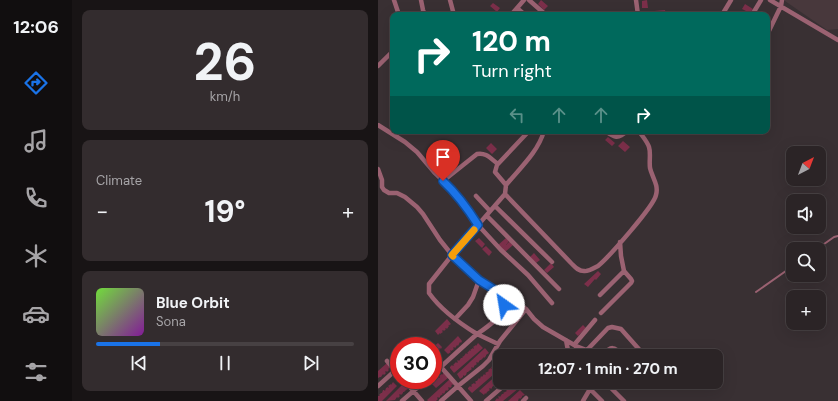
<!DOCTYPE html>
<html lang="en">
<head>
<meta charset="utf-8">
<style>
	body { margin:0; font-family:"DM Sans",sans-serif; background:#332c2e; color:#f1f3f6; height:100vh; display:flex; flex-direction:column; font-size:15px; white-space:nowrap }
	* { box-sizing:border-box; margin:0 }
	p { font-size:13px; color:#a6a4a7 }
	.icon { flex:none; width:22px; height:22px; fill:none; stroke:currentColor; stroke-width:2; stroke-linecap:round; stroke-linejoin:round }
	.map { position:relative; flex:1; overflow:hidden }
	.details { display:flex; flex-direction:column; gap:10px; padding:10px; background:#181415; width:306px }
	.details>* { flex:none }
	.hud { position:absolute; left:12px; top:12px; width:380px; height:122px; border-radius:8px; box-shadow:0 4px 16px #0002,0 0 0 1px #474143; background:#00695c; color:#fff; overflow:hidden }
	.needle { width:26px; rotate:42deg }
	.controls { position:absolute; left:408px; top:146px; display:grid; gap:8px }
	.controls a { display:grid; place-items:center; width:40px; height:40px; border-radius:8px; background:#2b2426; box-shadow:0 4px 16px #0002,0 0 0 1px #474143; font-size:20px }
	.speed { position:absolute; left:12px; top:337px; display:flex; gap:8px; font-size:20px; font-weight:700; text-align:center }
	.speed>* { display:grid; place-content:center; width:52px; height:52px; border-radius:50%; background:#2b2426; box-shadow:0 4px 16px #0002,0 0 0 1px #474143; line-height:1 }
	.speed .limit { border:6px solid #d22; background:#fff; color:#111 }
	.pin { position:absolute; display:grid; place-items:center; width:34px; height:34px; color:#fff; margin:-41px -17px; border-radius:50% 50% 50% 0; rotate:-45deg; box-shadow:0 0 4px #0007 }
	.pin .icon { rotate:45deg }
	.me { position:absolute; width:44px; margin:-22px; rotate:328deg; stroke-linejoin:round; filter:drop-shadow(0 0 3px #0008) }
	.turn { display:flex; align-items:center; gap:14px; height:84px; padding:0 16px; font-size:18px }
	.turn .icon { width:52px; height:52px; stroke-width:2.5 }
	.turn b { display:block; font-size:28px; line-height:34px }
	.lanes { display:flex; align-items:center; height:38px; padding:0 16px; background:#0003; justify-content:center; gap:20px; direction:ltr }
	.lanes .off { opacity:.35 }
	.big { font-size:30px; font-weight:700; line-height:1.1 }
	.details .card { flex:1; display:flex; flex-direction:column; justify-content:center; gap:6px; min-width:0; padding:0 14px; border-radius:8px; background:#332c2e }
	.details .dial { align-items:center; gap:0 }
	.dial b { font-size:52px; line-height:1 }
	.song { display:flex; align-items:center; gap:12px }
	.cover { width:48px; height:48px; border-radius:6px; background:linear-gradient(135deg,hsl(100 70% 55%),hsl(290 70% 35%)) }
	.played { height:4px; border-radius:2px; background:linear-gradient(90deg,#1a73e8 25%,#474143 25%) }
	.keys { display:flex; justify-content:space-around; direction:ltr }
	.heat { display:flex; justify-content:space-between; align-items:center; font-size:22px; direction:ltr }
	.trip { position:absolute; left:115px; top:349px; width:230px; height:40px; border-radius:8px; background:#2b2426; box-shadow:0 4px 16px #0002,0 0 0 1px #474143; font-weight:700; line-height:40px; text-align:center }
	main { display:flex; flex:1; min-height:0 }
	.tabs { display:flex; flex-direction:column; width:72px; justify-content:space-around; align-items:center; background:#110e0f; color:#a6a4a7 }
	.tabs .icon { width:28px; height:28px }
	.tabs .current { color:#1a73e8 }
	.tabs b { font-size:18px; color:#f1f3f6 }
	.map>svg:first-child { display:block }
</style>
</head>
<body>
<main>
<nav class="tabs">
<b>12:06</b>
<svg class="icon current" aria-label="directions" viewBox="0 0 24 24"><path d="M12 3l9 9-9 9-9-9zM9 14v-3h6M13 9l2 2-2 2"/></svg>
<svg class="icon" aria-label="music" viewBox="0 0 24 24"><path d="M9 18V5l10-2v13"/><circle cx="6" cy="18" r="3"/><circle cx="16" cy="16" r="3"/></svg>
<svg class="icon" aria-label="phone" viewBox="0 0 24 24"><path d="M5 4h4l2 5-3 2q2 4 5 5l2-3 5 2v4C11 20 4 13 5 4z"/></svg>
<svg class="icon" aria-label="climate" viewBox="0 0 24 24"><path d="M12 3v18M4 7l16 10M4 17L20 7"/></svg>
<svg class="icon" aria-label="car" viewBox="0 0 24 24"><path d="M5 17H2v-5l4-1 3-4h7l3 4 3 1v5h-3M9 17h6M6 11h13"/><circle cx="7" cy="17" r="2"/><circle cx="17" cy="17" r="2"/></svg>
<svg class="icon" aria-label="filters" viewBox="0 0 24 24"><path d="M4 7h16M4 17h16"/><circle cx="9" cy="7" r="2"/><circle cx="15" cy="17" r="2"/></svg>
</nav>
<section class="details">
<div class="card dial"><b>26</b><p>km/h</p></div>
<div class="card"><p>Climate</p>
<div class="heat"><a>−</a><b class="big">19°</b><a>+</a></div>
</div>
<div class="card">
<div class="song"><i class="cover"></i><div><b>Blue Orbit</b><p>Sona</p></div></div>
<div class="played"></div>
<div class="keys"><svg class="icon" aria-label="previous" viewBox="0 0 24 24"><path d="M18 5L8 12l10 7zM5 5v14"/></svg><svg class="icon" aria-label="pause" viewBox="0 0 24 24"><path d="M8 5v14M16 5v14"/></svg><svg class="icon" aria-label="next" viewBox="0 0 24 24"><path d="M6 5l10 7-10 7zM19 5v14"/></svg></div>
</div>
</section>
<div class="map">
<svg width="460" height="401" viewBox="0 0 460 401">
	<rect width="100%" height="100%" fill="#393033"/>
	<path fill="#48383c" d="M407 0H460V29L449 30 407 1Z"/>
	<path fill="#7c2f4a" d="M163 0 170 6 166 10 160 4Z
		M269 0 270 8H264V1Z
		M115 3 122 8 119 12 112 6Z
		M367 4 375 9 372 13 364 9Z
		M287 10 288 15H277L276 11Z
		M230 137 237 143 234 146 227 140Z
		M245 141 252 147 247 152 240 146Z
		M113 143 119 149 114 154 108 148Z
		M101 238 107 244 104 248 97 241Z
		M128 238 131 241 128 245 132 241 135 245 127 252 120 245Z
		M108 246 114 252 111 256 104 249Z
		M156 253 162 260 158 263 152 257Z
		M173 263 176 267 169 273 166 270Z
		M220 271 223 274 218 280 217 279 210 287 206 284Z
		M69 319 73 324 70 326H71L69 329 68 328H67L68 329 66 331 65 330 64 331 65 332 62 334V333L60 335 57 331Z
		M205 325 208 328 200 336 197 333Z
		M80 336 84 341 83 343 82 342 80 346 79 345 78 347 77 348 76 347 75 348 76 349 73 351V350L72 351 73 352 70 354 66 350Z
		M60 343 64 347 63 349 62 348 61 349H62L58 352 55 347Z
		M100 343 105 348 76 373 72 368V367L74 365 75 366H76L75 365 78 362 79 363 80 362 79 361 80 360 81 361 83 358H85L84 357 86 356 88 353 89 354 90 353H89L92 350V351H93L92 350 95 348V349L96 348 95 347 98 345V346Z
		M107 348 111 353 108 355V356L106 358 105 357V358L103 360H102L100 363 99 362 98 363 99 364 96 366V367L95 368 94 367 93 368 94 369 91 371 90 372H89L88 375 86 376V375L85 376V377L82 379 79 374Z
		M21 353V361L17 364 13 360Z
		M9 363 13 367 10 369 11 370 9 372 8 371 7 372 8 373 6 375 5 374 3 377H2L0 378V371Z
		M118 363 122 367V369L94 393 90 389V388L92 386 93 387 94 386 93 385 96 383 97 384 98 383 97 382 98 381H99L101 378 102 379 103 376 104 377 106 374 107 375 108 374 107 373 111 371 110 370 113 368V369L114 368 113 367 116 366Z
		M66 372 71 377 58 388 54 384 56 383 55 382 58 380H59L58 379 61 377V378L62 377 61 376 64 374V375Z
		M122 372V381L121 382 120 381H119L120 382 118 384 117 383 116 384 117 385 114 387V388L113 389 112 388 111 389 112 390 109 392 108 394 107 393 106 395 101 391Z
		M72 379 77 384 73 385 74 386 72 388 71 387 70 388 71 389 69 391 68 390 66 394 65 393 64 394H65L62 396V397L61 398 60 397 59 398 60 399 58 401H50L49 400Z
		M15 382 19 386 4 401H0V396H1L2 395H1L3 393H4L5 390H6L7 391 8 388 10 387V388L11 387 10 386 13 384V385Z
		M26 383 31 388 28 390 26 392H25V393L23 395 22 394 21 395 22 396 20 398 19 397 17 400 8 401Z
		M136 383 141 388 125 401H117L119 398 120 399 121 398 120 397 121 396 122 397 124 394H126L125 393 129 391 128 390 131 388V389L132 388 131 387 134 385V386Z
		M142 390 147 395 144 396V397L142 399 141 398 140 401H130Z"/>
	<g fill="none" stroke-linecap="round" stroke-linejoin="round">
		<path stroke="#9b6272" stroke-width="2" d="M439 249 456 237 460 236
			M378 292 415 266"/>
		<path stroke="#9b6272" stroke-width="4.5" d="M16 0 21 15
			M43 0 45 10 47 15
			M72 0 76 15
			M151 0 168 15
			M258 0 260 15
			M392 0 460 40
			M139 8 147 15
			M78 15C81 12 85 14 89 15
			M133 15 146 0
			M344 15 353 0
			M374 15 383 0
			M389 35 403 6 404 0
			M0 66 15 51
			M0 125 27 142 39 152 56 172 75 190 91 210 100 225 123 250 150 275 174 303
			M227 131C236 137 240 140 249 131
			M0 169 4 180V187L6 190 11 193H19L27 197 39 207 45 214 62 240 74 255 101 280 148 309 156 319 165 327 198 346 224 356
			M65 181 99 154C108 152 113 159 120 164
			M128 185C142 168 160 152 166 131
			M127 194 193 263C197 267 200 271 206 271 210 272 216 268 220 266 230 258 276 206 278 195 281 185 274 177 272 168 271 161 273 153 271 147 269 141 264 136 261 131
			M98 196 112 211
			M117 206 174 262
			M109 216 181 289
			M222 295 246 271 243 256 242 242
			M223 313 253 283 254 281 253 279 246 271
			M77 319 90 305 95 297 101 280
			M188 340 191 356
			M120 344 99 334C108 328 126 316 126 304 126 301 125 298 125 295
			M196 345 217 320
			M198 346 199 351 203 356
			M209 350 230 328 234 327 243 329 267 356
			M224 356C233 345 236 346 246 356
			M55 358 93 401
			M9 361 21 375
			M55 374 99 334C81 323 63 310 51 293V284L74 255 127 194 128 185 117 172 119 165 151 131
			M26 380 44 401
			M205 382 224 401
			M227 382 246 401
			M0 386 21 367
			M24 401 48 380
			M63 401 80 386 105 366 111 360 122 341 148 309
			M108 401 130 382
			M145 401 148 398
			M205 401 212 389"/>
	</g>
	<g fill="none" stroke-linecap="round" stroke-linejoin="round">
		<g stroke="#114b97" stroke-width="10">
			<path id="route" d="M65 181C79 194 90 209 100 225L74 255 101 280 125 295 126 305"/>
		</g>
		<use href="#route" stroke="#1a73e8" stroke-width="7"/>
		<path stroke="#f59e0b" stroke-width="7" d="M75 256 74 255 96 230"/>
	</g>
</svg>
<div class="controls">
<a><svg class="needle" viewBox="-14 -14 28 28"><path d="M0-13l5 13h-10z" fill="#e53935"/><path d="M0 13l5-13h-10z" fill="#a6a4a7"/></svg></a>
<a><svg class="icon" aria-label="sound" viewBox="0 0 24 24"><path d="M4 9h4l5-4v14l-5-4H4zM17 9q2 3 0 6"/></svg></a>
<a><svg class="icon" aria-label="search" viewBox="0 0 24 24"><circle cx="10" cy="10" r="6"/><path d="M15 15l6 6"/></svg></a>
<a>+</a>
</div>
<div class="speed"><div class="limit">30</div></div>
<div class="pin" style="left:65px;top:181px;background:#d93025"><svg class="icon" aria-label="arrive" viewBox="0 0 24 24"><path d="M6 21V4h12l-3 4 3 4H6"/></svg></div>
<svg class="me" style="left:126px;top:305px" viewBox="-20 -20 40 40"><circle r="19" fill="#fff"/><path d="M0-13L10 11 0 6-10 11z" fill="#1a73e8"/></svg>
<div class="trip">12:07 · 1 min · 270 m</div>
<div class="hud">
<div class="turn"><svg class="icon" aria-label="right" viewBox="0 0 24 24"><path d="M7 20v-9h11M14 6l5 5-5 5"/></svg><div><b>120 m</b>Turn right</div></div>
<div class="lanes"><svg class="icon off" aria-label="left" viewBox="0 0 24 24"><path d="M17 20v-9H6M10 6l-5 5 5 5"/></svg><svg class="icon off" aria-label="ahead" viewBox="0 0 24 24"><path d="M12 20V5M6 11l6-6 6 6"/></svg><svg class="icon off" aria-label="ahead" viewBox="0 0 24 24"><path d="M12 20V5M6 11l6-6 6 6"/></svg><svg class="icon" aria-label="right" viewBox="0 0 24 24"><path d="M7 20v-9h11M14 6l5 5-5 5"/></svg></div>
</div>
</div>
</main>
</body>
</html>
